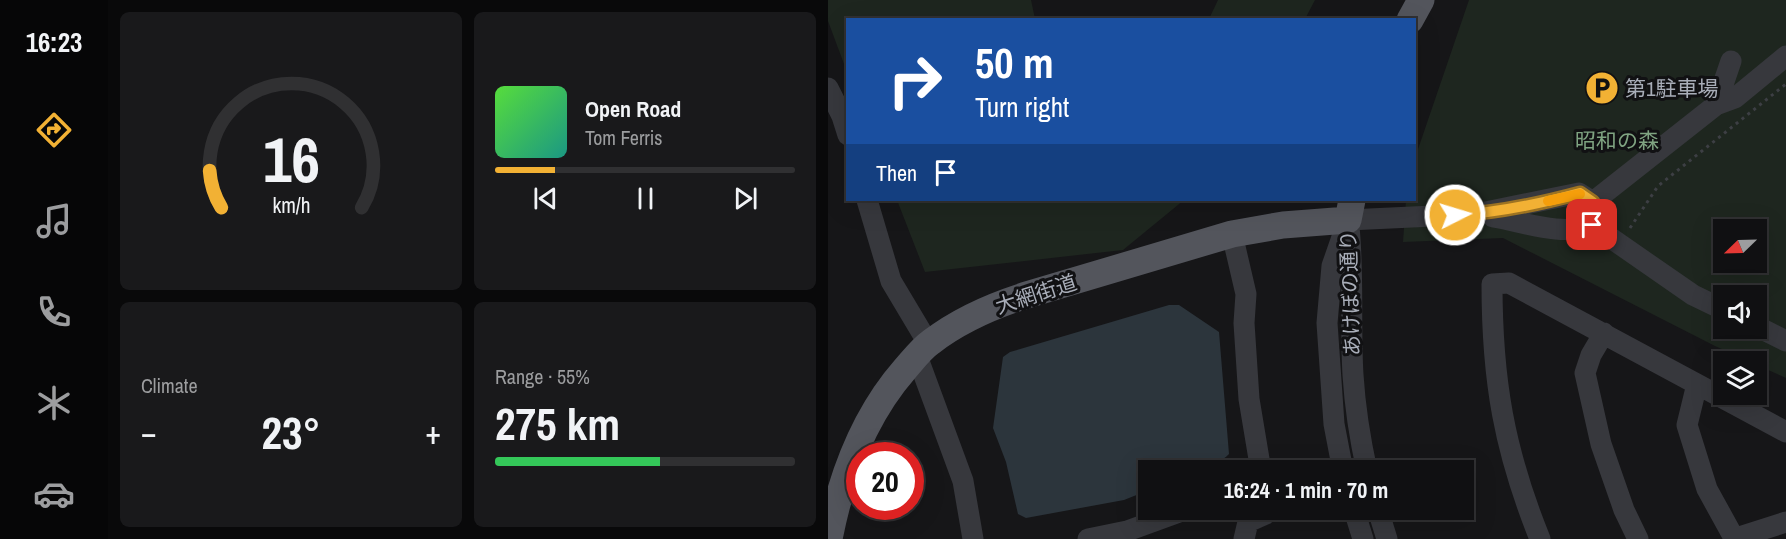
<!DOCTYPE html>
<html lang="en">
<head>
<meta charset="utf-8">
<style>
	body { margin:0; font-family:"Archivo Narrow","Noto Sans JP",sans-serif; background:#19191b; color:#f1f3f6; height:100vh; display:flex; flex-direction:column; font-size:22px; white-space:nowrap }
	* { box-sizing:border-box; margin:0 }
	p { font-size:20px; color:#9c9d9f }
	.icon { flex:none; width:33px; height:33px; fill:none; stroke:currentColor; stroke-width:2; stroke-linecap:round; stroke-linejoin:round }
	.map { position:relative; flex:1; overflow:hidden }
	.sheet { display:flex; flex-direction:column; gap:12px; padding:12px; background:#09090a; width:720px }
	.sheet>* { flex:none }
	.top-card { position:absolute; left:18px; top:18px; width:570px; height:183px; border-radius:0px; box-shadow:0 6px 24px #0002,0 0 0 2px #303032; background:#1a4fa0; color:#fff; overflow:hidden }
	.needle { width:39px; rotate:247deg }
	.buttons { position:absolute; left:885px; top:219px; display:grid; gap:12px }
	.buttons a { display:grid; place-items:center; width:54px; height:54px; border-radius:0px; background:#101012; box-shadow:0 6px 24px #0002,0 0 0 2px #303032; font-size:30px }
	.speed { position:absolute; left:18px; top:442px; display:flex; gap:12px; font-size:30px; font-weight:700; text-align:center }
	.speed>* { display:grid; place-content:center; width:78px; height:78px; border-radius:50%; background:#101012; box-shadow:0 6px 24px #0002,0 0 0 2px #303032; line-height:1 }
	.speed .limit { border:9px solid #d22; background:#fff; color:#111 }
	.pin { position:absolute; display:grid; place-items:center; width:51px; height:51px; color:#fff; margin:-26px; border-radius:12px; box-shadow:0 3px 9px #0006 }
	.me { position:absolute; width:66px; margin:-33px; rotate:85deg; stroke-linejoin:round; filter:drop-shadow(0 0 4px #0008) }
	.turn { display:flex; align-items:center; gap:21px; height:126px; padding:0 30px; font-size:27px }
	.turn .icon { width:78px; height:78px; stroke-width:2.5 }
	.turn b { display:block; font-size:42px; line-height:51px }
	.then { display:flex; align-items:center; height:57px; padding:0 30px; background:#0003; gap:12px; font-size:22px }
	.big { font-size:45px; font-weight:700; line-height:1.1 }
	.sheet .card { flex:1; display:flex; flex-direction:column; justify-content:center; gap:9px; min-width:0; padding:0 21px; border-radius:9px; background:#19191b }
	.sheet .dial { align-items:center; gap:0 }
	.dial svg { height:156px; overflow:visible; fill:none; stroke:#303032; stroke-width:7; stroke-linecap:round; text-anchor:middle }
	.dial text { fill:#f1f3f6; stroke:none }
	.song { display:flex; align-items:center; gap:18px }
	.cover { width:72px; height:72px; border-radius:9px; background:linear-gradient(135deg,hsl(110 70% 55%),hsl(170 70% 35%)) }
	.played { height:6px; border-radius:3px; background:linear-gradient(90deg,#f2b134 20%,#303032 20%) }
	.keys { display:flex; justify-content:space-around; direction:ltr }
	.heat { display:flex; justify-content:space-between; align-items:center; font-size:33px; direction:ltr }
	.charge { height:9px; border-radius:4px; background:linear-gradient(90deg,#34c759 55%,#303032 0) }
	.sheet .tiles { flex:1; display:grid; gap:12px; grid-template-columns:repeat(2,1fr) }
	.trip { position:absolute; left:310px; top:460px; width:336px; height:60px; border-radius:0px; background:#101012; box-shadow:0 6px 24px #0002,0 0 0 2px #303032; font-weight:700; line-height:60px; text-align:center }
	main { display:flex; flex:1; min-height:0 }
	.tab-bar { display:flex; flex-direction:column; width:108px; justify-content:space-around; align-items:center; background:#060607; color:#9c9d9f }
	.tab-bar .icon { width:42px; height:42px }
	.tab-bar .selected { color:#f2b134 }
	.tab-bar b { font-size:27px; color:#f1f3f6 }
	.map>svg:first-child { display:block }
</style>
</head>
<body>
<main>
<nav class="tab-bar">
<b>16:23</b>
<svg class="icon selected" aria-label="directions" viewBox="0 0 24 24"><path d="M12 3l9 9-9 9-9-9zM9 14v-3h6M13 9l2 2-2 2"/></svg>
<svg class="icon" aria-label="music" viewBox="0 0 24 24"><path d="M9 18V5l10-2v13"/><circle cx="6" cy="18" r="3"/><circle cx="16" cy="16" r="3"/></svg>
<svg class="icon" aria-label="phone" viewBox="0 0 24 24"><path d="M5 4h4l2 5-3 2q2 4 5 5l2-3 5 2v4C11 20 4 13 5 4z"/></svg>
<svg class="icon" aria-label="climate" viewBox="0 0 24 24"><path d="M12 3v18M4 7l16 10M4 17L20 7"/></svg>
<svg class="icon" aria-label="car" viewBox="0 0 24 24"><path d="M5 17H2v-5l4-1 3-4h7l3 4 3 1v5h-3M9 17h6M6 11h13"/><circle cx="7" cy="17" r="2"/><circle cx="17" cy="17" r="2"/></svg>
</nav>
<section class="sheet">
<div class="tiles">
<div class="card dial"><svg viewBox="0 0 100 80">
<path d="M14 69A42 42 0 1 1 86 69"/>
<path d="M14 69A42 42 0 0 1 8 50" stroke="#f2b134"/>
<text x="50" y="56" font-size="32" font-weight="700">16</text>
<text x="50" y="72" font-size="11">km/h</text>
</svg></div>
<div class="card">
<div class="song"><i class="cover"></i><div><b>Open Road</b><p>Tom Ferris</p></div></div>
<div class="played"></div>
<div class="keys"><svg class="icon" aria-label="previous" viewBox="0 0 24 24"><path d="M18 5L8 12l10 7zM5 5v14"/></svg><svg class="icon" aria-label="pause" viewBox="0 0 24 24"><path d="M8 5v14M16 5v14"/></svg><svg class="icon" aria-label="next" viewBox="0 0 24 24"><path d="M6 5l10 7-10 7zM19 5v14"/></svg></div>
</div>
<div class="card"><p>Climate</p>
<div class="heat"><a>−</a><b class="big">23°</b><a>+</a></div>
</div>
<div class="card"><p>Range · 55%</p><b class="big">275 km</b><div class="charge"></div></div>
</div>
</section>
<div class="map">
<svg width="958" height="539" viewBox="0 0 958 539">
	<rect width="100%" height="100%" fill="#161618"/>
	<path fill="#1e261f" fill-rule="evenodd" d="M0 0H203L207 19 20 20 19 72 0 21Z
		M390 0H487L477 19H381Z
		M641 0H958V378L929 365 928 362 921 361 887 346 675 238 575 242 578 200H586L587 158ZM896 230H928V262H896ZM896 296H928V328H896Z
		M69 200H356L295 250 97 272Z"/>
	<path fill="#2c353c" d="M341 305H351L391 332 401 454C380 475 348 471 321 471V490L296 500 198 518 190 514 178 462 165 428 175 357 182 352Z"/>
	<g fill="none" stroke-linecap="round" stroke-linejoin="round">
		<path stroke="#3d3f44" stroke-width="3" stroke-dasharray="3 4.5" stroke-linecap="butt" d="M802 228 830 186 958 84"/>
		<path stroke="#37383d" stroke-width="21" d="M0 88 14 116 20 135
			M888 105 903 61
			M39 200 63 281 100 343
			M765 202 888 105 907 98 958 56
			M665 217C696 222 734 237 764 225
			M520 220 648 214 751 193 765 202 766 210 764 225
			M764 225 865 295 896 310
			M521 227C526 276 522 325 525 375 527 407 532 439 539 471
			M404 234 418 294 416 323 421 399 433 471
			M928 326 958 341
			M776 333 763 355 757 373 773 444 796 510 810 539
			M89 356 135 481 145 539
			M869 384 859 425 879 489 906 538
			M515 471 506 424 499 323 504 266 520 220
			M526 510 535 539
			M550 510 559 539
			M260 539 299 531 357 510
			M416 539 420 522 438 514
			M712 539C676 450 664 380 664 284L681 283 958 432
			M905 539 958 522"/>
		<path stroke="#53555c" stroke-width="27" d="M582 20 593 0
			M1 539C13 477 35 417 77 369 85 360 93 349 103 342 133 319 166 305 202 294L404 234 455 225 520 220 524 200"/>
	</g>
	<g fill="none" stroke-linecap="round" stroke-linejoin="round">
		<g stroke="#9d7322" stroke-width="15">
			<path id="route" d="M627 215C669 213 711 204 752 193L765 202 766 210 764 225"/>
		</g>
		<use href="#route" stroke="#f2b134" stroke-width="10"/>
		<path stroke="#f59e0b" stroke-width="10" d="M720 201 752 194"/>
	</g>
	<defs>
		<g id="parking-disc" transform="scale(1.725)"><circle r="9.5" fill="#f2b134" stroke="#111113"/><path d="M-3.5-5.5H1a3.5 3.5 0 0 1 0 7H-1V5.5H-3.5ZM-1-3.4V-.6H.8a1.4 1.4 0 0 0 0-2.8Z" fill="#111"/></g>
	</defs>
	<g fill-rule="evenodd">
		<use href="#parking-disc" x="774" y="88"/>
	</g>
	<g text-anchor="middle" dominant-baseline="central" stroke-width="6" stroke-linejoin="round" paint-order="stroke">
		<g font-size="21" fill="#a8adb8" stroke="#111113" text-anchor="start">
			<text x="797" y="88">第1駐車場</text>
		</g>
		<g font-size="21" fill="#7fa381" stroke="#111113">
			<text x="789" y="140">昭和の森</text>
		</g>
		<g font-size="21" fill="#a8adb8" stroke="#111113">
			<text transform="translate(522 293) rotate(-92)">あけぼの通り</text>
			<text transform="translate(208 294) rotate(-18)">大網街道</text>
		</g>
	</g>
</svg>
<div class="buttons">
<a><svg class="needle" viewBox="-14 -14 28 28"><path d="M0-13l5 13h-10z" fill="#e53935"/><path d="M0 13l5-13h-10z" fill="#9c9d9f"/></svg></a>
<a><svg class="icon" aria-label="sound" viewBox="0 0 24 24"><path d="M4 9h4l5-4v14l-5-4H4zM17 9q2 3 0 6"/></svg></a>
<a><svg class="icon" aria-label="layers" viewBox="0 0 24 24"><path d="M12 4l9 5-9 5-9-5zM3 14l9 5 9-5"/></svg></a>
</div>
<div class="speed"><div class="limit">20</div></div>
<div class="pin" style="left:764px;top:225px;background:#d93025"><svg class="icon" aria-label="arrive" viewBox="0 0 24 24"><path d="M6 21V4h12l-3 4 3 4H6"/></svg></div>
<svg class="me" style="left:627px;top:215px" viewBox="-20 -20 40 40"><circle r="17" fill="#f2b134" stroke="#fff" stroke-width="3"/><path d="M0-11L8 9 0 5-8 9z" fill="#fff"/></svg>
<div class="trip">16:24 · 1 min · 70 m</div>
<div class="top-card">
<div class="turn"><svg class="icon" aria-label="right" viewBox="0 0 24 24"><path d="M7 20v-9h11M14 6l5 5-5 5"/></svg><div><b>50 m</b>Turn right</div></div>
<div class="then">Then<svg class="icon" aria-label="arrive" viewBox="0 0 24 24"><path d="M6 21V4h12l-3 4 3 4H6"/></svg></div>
</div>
</div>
</main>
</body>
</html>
